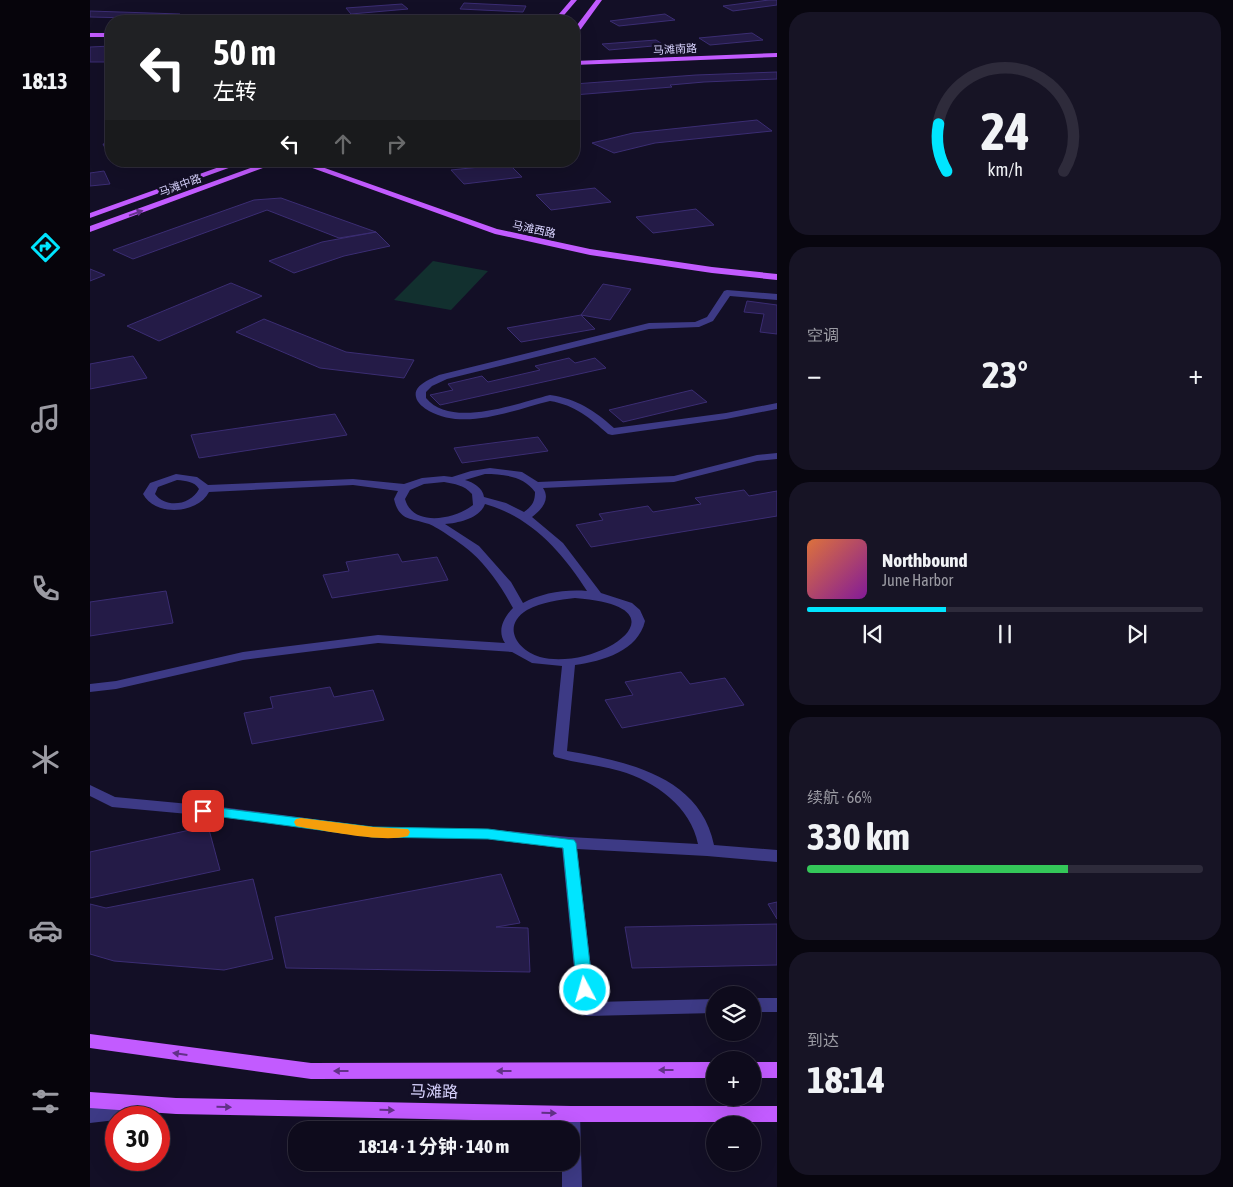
<!DOCTYPE html>
<html lang="zh">
<head>
<meta charset="utf-8">
<style>
	body { margin:0; font-family:"Asap Condensed","Noto Sans SC",sans-serif; background:#171425; color:#f1f3f6; height:100vh; display:flex; flex-direction:column; font-size:19px; white-space:nowrap }
	* { box-sizing:border-box; margin:0 }
	p { font-size:16px; color:#9b9ba3 }
	.icon { flex:none; width:28px; height:28px; fill:none; stroke:currentColor; stroke-width:2; stroke-linecap:round; stroke-linejoin:round }
	.map { position:relative; flex:1; overflow:hidden }
	.details { display:flex; flex-direction:column; gap:12px; padding:12px; background:#08060f; width:456px }
	.details>* { flex:none }
	.top-card { position:absolute; left:15px; top:15px; width:475px; height:152px; border-radius:20px; box-shadow:0 5px 20px #0002,0 0 0 1px #2e2b3b; background:#202124; color:#fff; overflow:hidden }
	.controls { position:absolute; left:616px; top:986px; display:grid; gap:10px }
	.controls a { display:grid; place-items:center; width:55px; height:55px; border-radius:50%; background:#0e0b1c; box-shadow:0 5px 20px #0002,0 0 0 1px #2e2b3b; font-size:25px }
	.speed { position:absolute; left:15px; top:1106px; display:flex; gap:10px; font-size:25px; font-weight:700; text-align:center }
	.speed>* { display:grid; place-content:center; width:65px; height:65px; border-radius:50%; background:#0e0b1c; box-shadow:0 5px 20px #0002,0 0 0 1px #2e2b3b; line-height:1 }
	.speed .limit { border:8px solid #d22; background:#fff; color:#111 }
	.pin { position:absolute; display:grid; place-items:center; width:42px; height:42px; color:#fff; margin:-21px; border-radius:10px; box-shadow:0 2px 8px #0006 }
	.me { position:absolute; width:55px; margin:-28px; rotate:354deg; stroke-linejoin:round; filter:drop-shadow(0 0 4px #0008) }
	.turn { display:flex; align-items:center; gap:18px; height:105px; padding:0 25px; font-size:22px }
	.turn .icon { width:65px; height:65px; stroke-width:2.5 }
	.turn b { display:block; font-size:35px; line-height:42px }
	.lanes { display:flex; align-items:center; height:48px; padding:0 25px; background:#0003; justify-content:center; gap:25px; direction:ltr }
	.lanes .off { opacity:.35 }
	.big { font-size:38px; font-weight:700; line-height:1.1 }
	.details .card { flex:1; display:flex; flex-direction:column; justify-content:center; gap:8px; min-width:0; padding:0 18px; border-radius:20px; background:#171425 }
	.details .dial { align-items:center; gap:0 }
	.dial svg { height:130px; overflow:visible; fill:none; stroke:#2e2b3b; stroke-width:7; stroke-linecap:round; text-anchor:middle }
	.dial text { fill:#f1f3f6; stroke:none }
	.song { display:flex; align-items:center; gap:15px }
	.cover { width:60px; height:60px; border-radius:8px; background:linear-gradient(135deg,hsl(20 70% 55%),hsl(290 70% 35%)) }
	.played { height:5px; border-radius:2px; background:linear-gradient(90deg,#00e5ff 35%,#2e2b3b 35%) }
	.keys { display:flex; justify-content:space-around; direction:ltr }
	.heat { display:flex; justify-content:space-between; align-items:center; font-size:28px; direction:ltr }
	.charge { height:8px; border-radius:4px; background:linear-gradient(90deg,#34c759 66%,#2e2b3b 0) }
	.trip { position:absolute; left:198px; top:1121px; width:292px; height:50px; border-radius:20px; background:#0e0b1c; box-shadow:0 5px 20px #0002,0 0 0 1px #2e2b3b; font-weight:700; line-height:50px; text-align:center }
	main { display:flex; flex:1; min-height:0 }
	.tab-bar { display:flex; flex-direction:column; width:90px; justify-content:space-around; align-items:center; background:#06040b; color:#9b9ba3 }
	.tab-bar .icon { width:35px; height:35px }
	.tab-bar .on { color:#00e5ff }
	.tab-bar b { font-size:22px; color:#f1f3f6 }
	.map>svg:first-child { display:block }
</style>
</head>
<body>
<main>
<nav class="tab-bar">
<b>18:13</b>
<svg class="icon on" aria-label="directions" viewBox="0 0 24 24"><path d="M12 3l9 9-9 9-9-9zM9 14v-3h6M13 9l2 2-2 2"/></svg>
<svg class="icon" aria-label="music" viewBox="0 0 24 24"><path d="M9 18V5l10-2v13"/><circle cx="6" cy="18" r="3"/><circle cx="16" cy="16" r="3"/></svg>
<svg class="icon" aria-label="phone" viewBox="0 0 24 24"><path d="M5 4h4l2 5-3 2q2 4 5 5l2-3 5 2v4C11 20 4 13 5 4z"/></svg>
<svg class="icon" aria-label="climate" viewBox="0 0 24 24"><path d="M12 3v18M4 7l16 10M4 17L20 7"/></svg>
<svg class="icon" aria-label="car" viewBox="0 0 24 24"><path d="M5 17H2v-5l4-1 3-4h7l3 4 3 1v5h-3M9 17h6M6 11h13"/><circle cx="7" cy="17" r="2"/><circle cx="17" cy="17" r="2"/></svg>
<svg class="icon" aria-label="filters" viewBox="0 0 24 24"><path d="M4 7h16M4 17h16"/><circle cx="9" cy="7" r="2"/><circle cx="15" cy="17" r="2"/></svg>
</nav>
<div class="map">
<svg width="687" height="1187" viewBox="0 0 687 1187">
	<rect width="100%" height="100%" fill="#130f26"/>
	<path fill="#12302f" d="M343 261 398 271 361 310 304 300Z"/>
	<path fill="#241b47" stroke="#3b2d73" d="M679 0H687V5L643 11 633 6Z
		M374 3 436 6 433 12 370 9Z
		M312 4 318 9 261 14 256 8Z
		M0 11 90 14 85 19 0 17Z
		M575 14 585 20 529 26 520 21Z
		M128 15 225 17 223 21 124 20Z
		M662 33 673 40 620 45 609 38Z
		M566 40 574 45 519 50 512 44Z
		M21 46V62H0V47Z
		M687 72V79L614 82 580 85 582 87 484 95V84L606 75Z
		M667 120 682 131 565 143 524 153 502 143 543 133Z
		M21 143V158H20L13 144Z
		M419 164 432 177 374 184 361 170Z
		M14 171 20 184 0 186V173Z
		M505 188 521 202 461 210 446 195Z
		M191 198 286 232 249 238 177 210 43 259 23 250 164 200Z
		M606 209 624 225 563 233 546 217Z
		M286 232 300 246 254 256 204 273 179 261 232 242Z
		M0 269 15 275 0 281Z
		M141 283 172 296 69 341 37 326Z
		M513 284 541 289 520 320 491 315Z
		M657 301 687 305V334L670 332 674 314 654 312Z
		M491 315 505 329 431 342 417 328Z
		M174 319 256 352 324 360 314 378 230 368 146 332Z
		M43 356 57 378 0 389V364Z
		M479 358 485 363 505 358 516 368 350 405 340 395 363 390 358 384 392 376 398 382 450 370 445 366Z
		M602 390 617 402 533 422 519 410Z
		M245 414 257 435 109 458 101 435Z
		M448 437 458 451 372 463 364 448Z
		M654 490 659 496 687 491V516L501 547 486 525 513 520 509 514 558 506 563 512 611 504 605 498Z
		M308 554 312 562 347 557 358 580 242 598 233 575 259 571 256 562Z
		M76 591 83 623 0 636V602Z
		M591 672 600 684 635 678 654 705 532 728 515 700 543 695 535 682Z
		M240 687 244 697 283 690 294 720 162 744 154 713 183 708 180 697Z
		M118 826 130 870 0 898V852Z
		M411 874 430 923 406 927 438 928 440 972 196 968 185 917Z
		M163 879 183 959 134 970 24 961 0 954V904L16 908Z
		M687 902V919L678 904Z
		M687 924V965L542 968 535 927Z"/>
	<g fill="none" stroke-linecap="round" stroke-linejoin="round">
		<path fill="#3d3a85" fill-rule="evenodd" d="M637 290 687 294V300L640 296 623 321 609 327 559 329 357 379 342 386 336 392V398C361 429 428 403 460 395 487 399 504 410 524 428L636 413 687 403V409L636 419 522 435 518 434C500 418 485 405 460 401 423 410 375 431 339 411 334 408 327 403 326 397 323 385 341 379 349 375L559 323 605 322 617 317 634 291Z
			M687 453V459L667 461 584 482 453 488C461 500 451 510 442 517L473 543 511 593 542 603 550 610 555 621C548 651 513 661 485 665L477 751C536 761 610 776 624 845L687 850V862L617 856 487 849 505 1002 625 999V1013L497 1016 491 1014 488 1009 472 848 398 839 283 837 131 817 22 807 0 796V785L25 797 131 807 283 827 398 829 479 837 608 844C601 807 565 781 530 771 509 765 486 763 465 757L463 754 472 666 442 663 422 652 288 643 153 660 26 689 0 692V684L26 681 153 652 288 635 415 643C407 631 413 618 423 608 412 588 399 568 381 552 375 546 347 527 339 524 321 518 309 521 304 499L308 491 263 485 119 492C108 514 65 517 53 494L60 483 86 474 107 477 118 485 263 479 314 484 332 478 354 476 362 477 381 471 400 468 432 472 448 482 584 476 667 455ZM395 474C413 474 434 476 445 492 445 502 442 506 434 512L416 503 394 497C393 488 383 482 375 480ZM87 480C96 481 104 481 109 489 101 505 76 509 65 494L68 487ZM354 482C365 484 374 485 382 494L383 505C366 519 323 528 315 499L320 490 334 484ZM395 504C441 517 472 552 497 591 476 589 451 593 433 603L421 582 389 546 355 524C369 523 390 518 395 504ZM485 598C604 607 507 672 450 657 427 650 411 626 437 610 452 602 469 600 485 598Z
			M662 998H687V1012H662Z
			M57 1101 64 1103 66 1109 64 1115 52 1118H26V1120L0 1123V1107Z
			M481 1106 488 1108 490 1114 492 1187H472V1162H481V1130H472V1114L474 1108Z"/>
		<path fill="#c25bff" fill-rule="evenodd" d="M481 0H487L469 21H463Z
			M506 0H512L491 29 484 34V29Z
			M0 33H21V37H0Z
			M687 53V57L484 65V61Z
			M146 161H158L0 218V213Z
			M180 161H192L0 232V226Z
			M203 161H215L407 229 500 249 622 267 687 274V280L622 273 500 255 405 234Z
			M0 1034 221 1063 625 1062V1078L221 1079 0 1048Z
			M662 1062H687V1078H662Z
			M0 1092 86 1098 481 1106H687V1122H481L86 1114 0 1108Z"/>
	</g>
	<defs><path id="oneway-solid" d="M-6-.8H1V-3.2L6.5 0L1 3.2V.8H-6Z" transform="scale(1.25)"/></defs>
	<g fill="#623188">
		<use href="#oneway-solid" transform="translate(46 213) rotate(-20)"/>
		<use href="#oneway-solid" transform="translate(90 1054) rotate(-172)"/>
		<use href="#oneway-solid" transform="translate(576 1070) rotate(-180)"/>
		<use href="#oneway-solid" transform="translate(251 1071) rotate(180)"/>
		<use href="#oneway-solid" transform="translate(414 1071) rotate(180)"/>
		<use href="#oneway-solid" transform="translate(134 1107) rotate(1)"/>
		<use href="#oneway-solid" transform="translate(297 1110) rotate(1)"/>
		<use href="#oneway-solid" transform="translate(459 1113) rotate(1)"/>
	</g>
	<path fill="#00e5ff" stroke="#0095a6" d="M113 806 283 827 398 829 484 840 486 843 503 990 500 995 495 997 490 995 487 990 473 848 398 839 283 837 109 814 107 811 109 807Z"/>
	<path fill="#f59e0b" d="M211 818 283 827 318 829 320 832 318 836C293 843 238 831 211 827L206 826 204 822 206 819Z"/>
	<g text-anchor="middle" dominant-baseline="central" stroke-width="5" stroke-linejoin="round" paint-order="stroke">
		<g font-size="11" fill="#d9d4ff" stroke="#130f26">
			<text transform="translate(585 49) rotate(-3)">马滩南路</text>
			<text transform="translate(90 185) rotate(-20)">马滩中路</text>
			<text transform="translate(444 229) rotate(12)">马滩西路</text>
		</g>
		<g font-size="16" fill="#d9d4ff" stroke="#130f26">
			<text transform="translate(344 1091) rotate(1)">马滩路</text>
		</g>
	</g>
</svg>
<div class="controls">
<a><svg class="icon" aria-label="layers" viewBox="0 0 24 24"><path d="M12 4l9 5-9 5-9-5zM3 14l9 5 9-5"/></svg></a>
<a>+</a>
<a>−</a>
</div>
<div class="speed"><div class="limit">30</div></div>
<div class="pin" style="left:113px;top:811px;background:#d93025"><svg class="icon" aria-label="arrive" viewBox="0 0 24 24"><path d="M6 21V4h12l-3 4 3 4H6"/></svg></div>
<svg class="me" style="left:495px;top:990px" viewBox="-20 -20 40 40"><circle r="17" fill="#00e5ff" stroke="#fff" stroke-width="3"/><path d="M0-11L8 9 0 5-8 9z" fill="#fff"/></svg>
<div class="trip">18:14 · 1 分钟 · 140 m</div>
<div class="top-card">
<div class="turn"><svg class="icon" aria-label="left" viewBox="0 0 24 24"><path d="M17 20v-9H6M10 6l-5 5 5 5"/></svg><div><b>50 m</b>左转</div></div>
<div class="lanes"><svg class="icon" aria-label="left" viewBox="0 0 24 24"><path d="M17 20v-9H6M10 6l-5 5 5 5"/></svg><svg class="icon off" aria-label="ahead" viewBox="0 0 24 24"><path d="M12 20V5M6 11l6-6 6 6"/></svg><svg class="icon off" aria-label="right" viewBox="0 0 24 24"><path d="M7 20v-9h11M14 6l5 5-5 5"/></svg></div>
</div>
</div>
<section class="details">
<div class="card dial"><svg viewBox="0 0 100 80">
<path d="M14 69A42 42 0 1 1 86 69"/>
<path d="M14 69A42 42 0 0 1 9 40" stroke="#00e5ff"/>
<text x="50" y="56" font-size="32" font-weight="700">24</text>
<text x="50" y="72" font-size="11">km/h</text>
</svg></div>
<div class="card"><p>空调</p>
<div class="heat"><a>−</a><b class="big">23°</b><a>+</a></div>
</div>
<div class="card">
<div class="song"><i class="cover"></i><div><b>Northbound</b><p>June Harbor</p></div></div>
<div class="played"></div>
<div class="keys"><svg class="icon" aria-label="previous" viewBox="0 0 24 24"><path d="M18 5L8 12l10 7zM5 5v14"/></svg><svg class="icon" aria-label="pause" viewBox="0 0 24 24"><path d="M8 5v14M16 5v14"/></svg><svg class="icon" aria-label="next" viewBox="0 0 24 24"><path d="M6 5l10 7-10 7zM19 5v14"/></svg></div>
</div>
<div class="card"><p>续航 · 66%</p><b class="big">330 km</b><div class="charge"></div></div>
<div class="card"><p>到达</p><b class="big">18:14</b></div>
</section>
</main>
</body>
</html>
